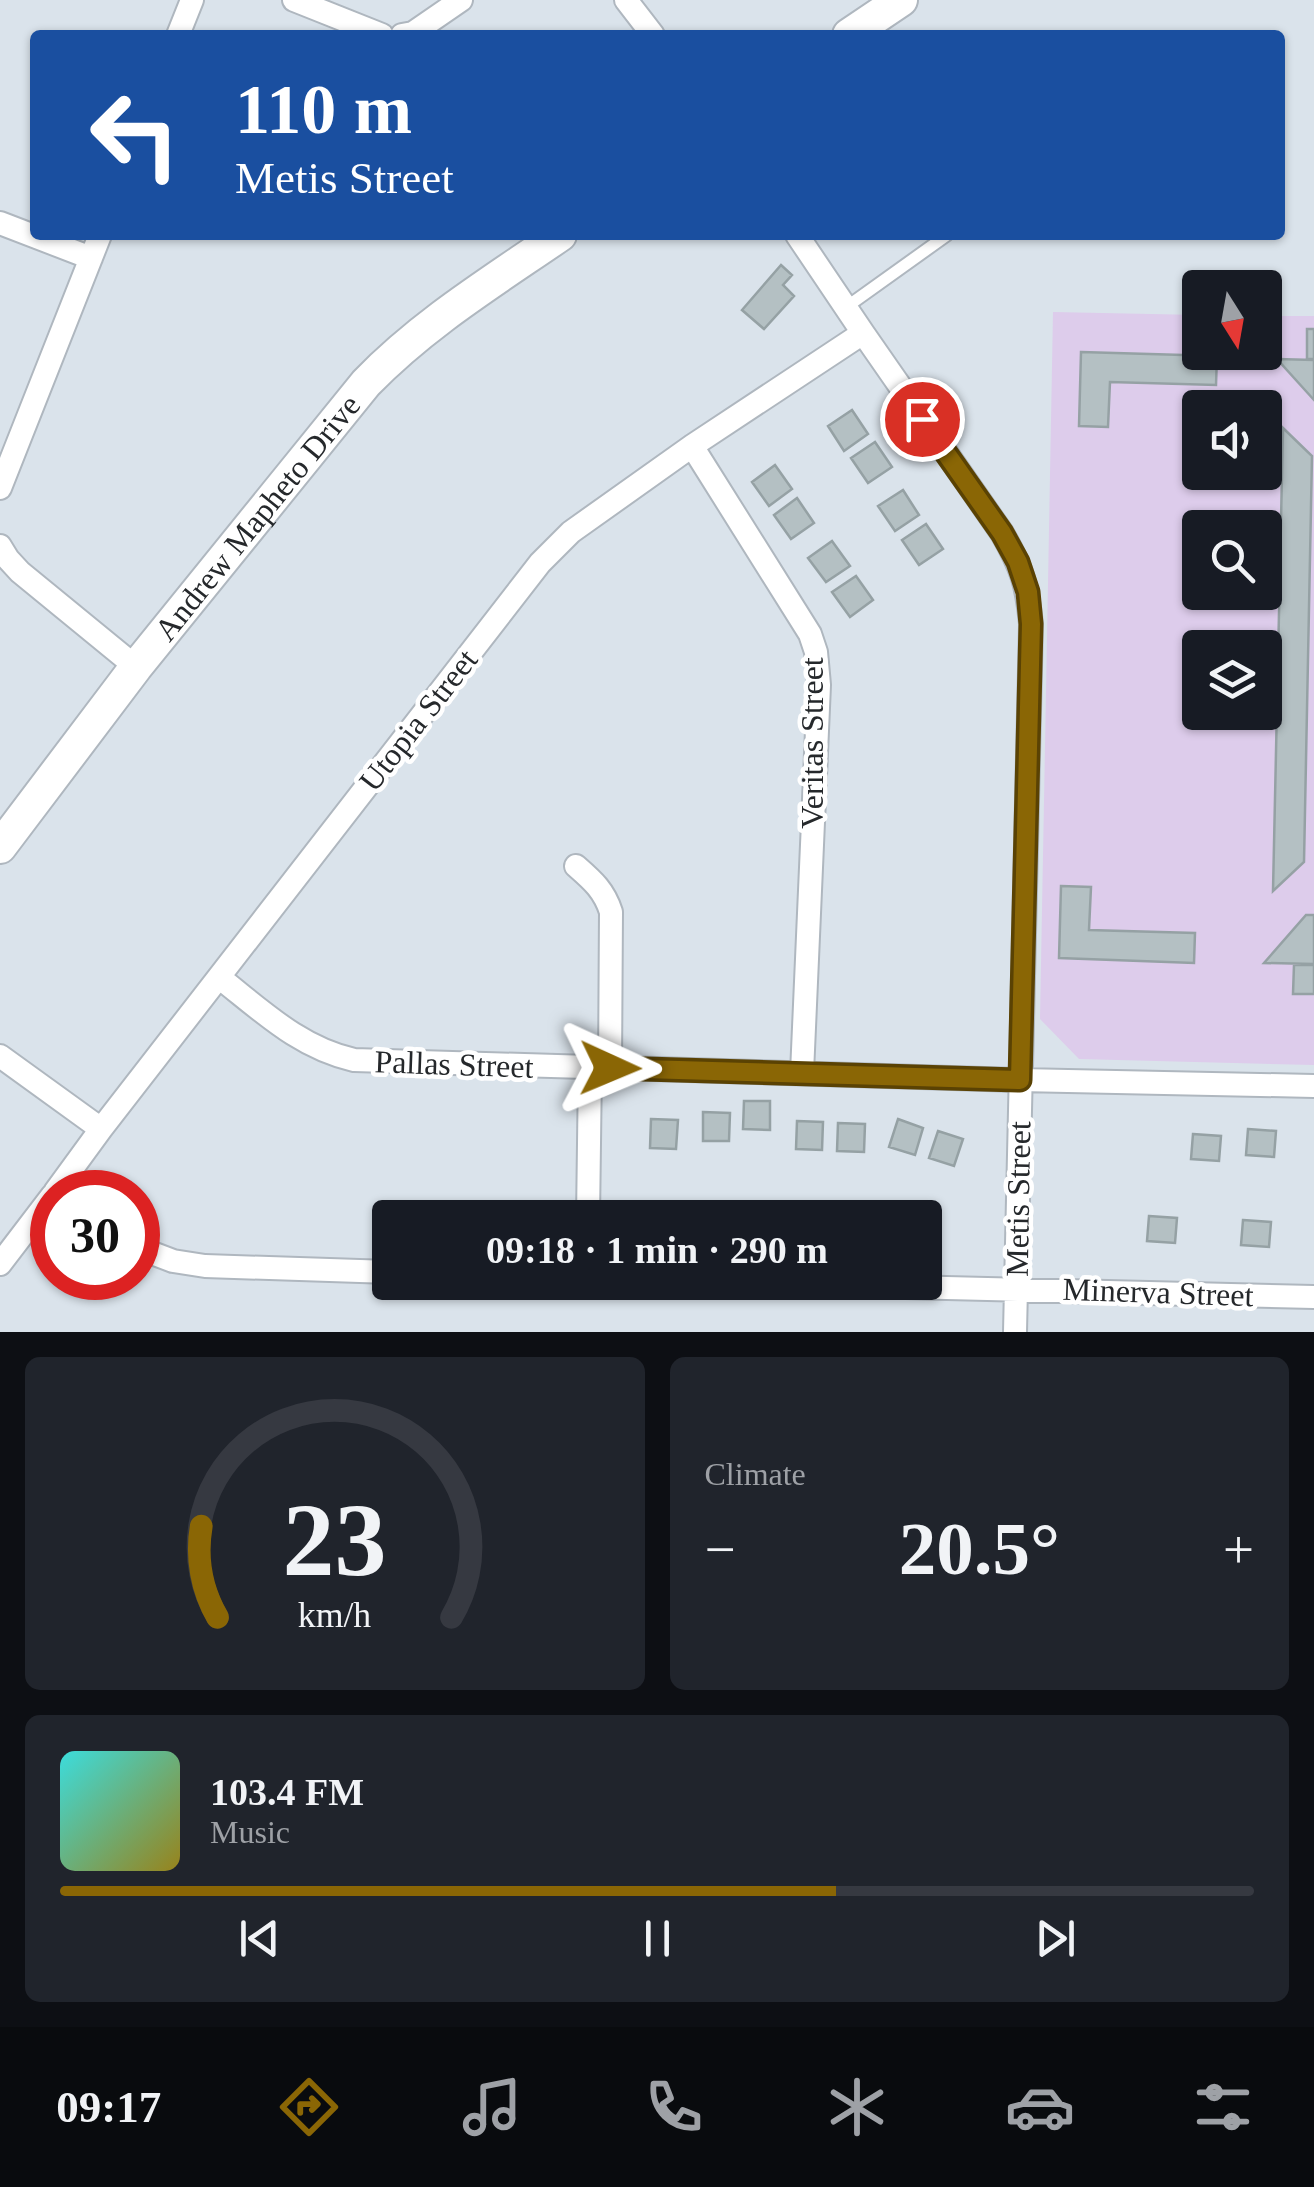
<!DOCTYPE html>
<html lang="en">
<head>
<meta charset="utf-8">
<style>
	body { margin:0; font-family:"Times New Roman",serif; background:#20242c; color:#f1f3f6; height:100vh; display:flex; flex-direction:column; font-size:38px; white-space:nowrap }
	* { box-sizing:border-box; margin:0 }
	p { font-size:32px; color:#9ea1a6 }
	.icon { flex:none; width:55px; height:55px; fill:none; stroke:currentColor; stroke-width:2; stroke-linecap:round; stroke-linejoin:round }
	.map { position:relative; height:1332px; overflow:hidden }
	.details { display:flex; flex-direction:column; gap:25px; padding:25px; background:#0d0f14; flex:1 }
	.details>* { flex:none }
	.top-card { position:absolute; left:30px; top:30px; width:1255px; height:210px; border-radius:10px; box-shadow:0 2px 8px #0004; background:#1a4fa0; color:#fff; overflow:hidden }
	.needle { width:65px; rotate:169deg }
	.fabs { position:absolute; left:1182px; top:270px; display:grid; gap:20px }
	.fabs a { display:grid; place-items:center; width:100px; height:100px; border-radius:10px; background:#171b24; box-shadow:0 2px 8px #0004; font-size:50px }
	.speed { position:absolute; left:30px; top:1170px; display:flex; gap:20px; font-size:50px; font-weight:700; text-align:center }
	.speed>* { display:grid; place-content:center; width:130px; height:130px; border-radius:50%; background:#171b24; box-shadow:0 2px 8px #0004; line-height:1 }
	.speed .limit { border:15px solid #d22; background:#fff; color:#111 }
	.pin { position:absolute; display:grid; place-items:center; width:85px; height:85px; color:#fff; margin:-42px; border:5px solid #fff; border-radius:50%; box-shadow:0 2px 10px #0007 }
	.me { position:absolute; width:110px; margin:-55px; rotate:91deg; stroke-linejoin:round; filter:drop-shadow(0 0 8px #0008) }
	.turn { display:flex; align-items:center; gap:35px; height:210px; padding:0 40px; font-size:45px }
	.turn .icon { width:130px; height:130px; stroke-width:2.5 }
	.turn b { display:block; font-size:70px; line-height:85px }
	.big { font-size:75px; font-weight:600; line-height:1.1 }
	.details .tile { flex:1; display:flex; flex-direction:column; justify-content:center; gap:15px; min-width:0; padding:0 35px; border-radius:15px; background:#20242c }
	.details .dial { align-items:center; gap:0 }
	.dial svg { height:260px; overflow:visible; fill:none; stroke:#363941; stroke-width:7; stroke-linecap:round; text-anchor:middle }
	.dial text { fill:#f1f3f6; stroke:none }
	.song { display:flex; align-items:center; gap:30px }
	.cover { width:120px; height:120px; border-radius:15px; background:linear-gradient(135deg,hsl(180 70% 55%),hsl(50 70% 35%)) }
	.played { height:10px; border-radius:5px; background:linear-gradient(90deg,#8a6605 65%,#363941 65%) }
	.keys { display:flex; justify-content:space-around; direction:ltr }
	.heat { display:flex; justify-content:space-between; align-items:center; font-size:55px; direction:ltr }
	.details .tiles { flex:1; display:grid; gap:25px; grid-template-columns:1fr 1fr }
	.tile:last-child { grid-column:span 2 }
	.trip { position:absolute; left:372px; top:1200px; width:570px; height:100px; border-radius:10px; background:#171b24; box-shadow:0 2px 8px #0004; font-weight:600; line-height:100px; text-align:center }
	.tabs { display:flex; height:160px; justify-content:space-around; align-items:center; background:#090b0e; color:#9ea1a6 }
	.tabs .icon { width:70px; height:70px }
	.tabs .on { color:#8a6605 }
	.tabs b { font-size:45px; color:#f1f3f6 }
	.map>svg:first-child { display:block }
</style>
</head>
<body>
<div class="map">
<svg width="1314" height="1332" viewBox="0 0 1314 1332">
	<rect width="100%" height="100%" fill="#dae3eb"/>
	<path fill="#ddcceb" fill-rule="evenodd" d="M1053 312 1200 315V352H1265V316H1314V1065L1079 1059 1040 1019ZM1200 408H1265V472H1200ZM1200 528H1265V592H1200ZM1200 648H1265V712H1200Z"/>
	<path fill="#b4c0c3" stroke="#95a1a4" stroke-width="2.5" d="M781 265 792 275 783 285 794 296 764 329 742 310Z
		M1307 329H1314V359H1307Z
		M1081 352 1217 356 1216 385 1110 382 1108 427 1079 426Z
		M1277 359 1314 360V400Z
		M852 410 868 434 844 451 828 426Z
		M1283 428 1312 456 1304 862 1273 891Z
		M875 442 892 467 868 483 851 458Z
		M775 465 792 489 769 506 752 482Z
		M903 490 919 515 895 531 878 506Z
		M797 498 814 523 791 539 774 515Z
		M926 524 943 549 919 565 902 540Z
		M832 541 850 566 826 582 808 558Z
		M856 576 873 600 850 617 832 592Z
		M1061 886 1091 887 1089 930 1195 933 1194 963 1059 958Z
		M1306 915H1314V964L1264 963Z
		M1294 965H1314V994H1293Z
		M744 1101H770V1130L743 1129Z
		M703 1112 730 1113 729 1141H703Z
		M651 1119 678 1120 676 1149 650 1148Z
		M898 1119 923 1128 915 1155 889 1147Z
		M797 1121 823 1122 822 1150 796 1149Z
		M838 1123 865 1124 864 1152 837 1151Z
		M1248 1129 1276 1131 1274 1157 1246 1155Z
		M938 1131 963 1139 954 1166 929 1158Z
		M1193 1134 1221 1136 1219 1161 1191 1159Z
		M1149 1216 1177 1218 1175 1243 1147 1241Z
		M1243 1220 1271 1222 1269 1247 1241 1245Z"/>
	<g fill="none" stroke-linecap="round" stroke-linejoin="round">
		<g stroke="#afb7bf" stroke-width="15">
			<path id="lane" d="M845 308 947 235"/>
		</g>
		<g stroke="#afb7bf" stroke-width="26">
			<path id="street" d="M294 0 382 35
				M626 0 653 35
				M178 35 192 0
				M402 35 413 33 461 0
				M0 223 91 258
				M797 235 863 333 1002 533C1022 568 1027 584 1031 624L1015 1332
				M692 446 810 634 816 652 819 685 802 1073
				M0 488 100 235
				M0 546 8 559 20 572 136 667
				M576 866C592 880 604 890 611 912L610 1068
				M220 978C262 1011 300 1048 354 1060L1020 1080 1314 1086
				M0 1056 101 1129
				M55 1192 101 1129 540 563 571 532 692 446 863 333
				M588 1218 590 1068
				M138 1242 152 1253 173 1261 205 1266 390 1272
				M0 1264 52 1196
				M701 1282 1314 1297"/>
		</g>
		<g stroke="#afb7bf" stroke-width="36">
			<g id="primary">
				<path d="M849 35 901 0"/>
				<path id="s1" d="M0 847 136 667 366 383C423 324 493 281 560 235"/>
			</g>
		</g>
		<use href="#lane" stroke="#fff" stroke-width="11"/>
		<use href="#street" stroke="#fff" stroke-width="22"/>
		<use href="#primary" stroke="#fff" stroke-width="32"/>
	</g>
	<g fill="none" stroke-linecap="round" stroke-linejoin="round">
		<g stroke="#5a4203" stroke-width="25">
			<path id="route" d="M610 1068 1020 1080 1031 624 1028 592 1018 562 1002 533 922 419"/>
		</g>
		<use href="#route" stroke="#8a6605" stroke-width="18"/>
	</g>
	<g text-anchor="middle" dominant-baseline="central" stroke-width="9" stroke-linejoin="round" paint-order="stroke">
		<g font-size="32" fill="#25282b" stroke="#fff">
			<text stroke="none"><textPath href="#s1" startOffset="418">Andrew Mapheto Drive</textPath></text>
			<text transform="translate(418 720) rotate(-52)">Utopia Street</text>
			<text transform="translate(812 743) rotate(-90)">Veritas Street</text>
			<text transform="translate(454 1064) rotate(2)">Pallas Street</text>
			<text transform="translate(1018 1199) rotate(-89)">Metis Street</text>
			<text transform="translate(1158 1292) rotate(2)">Minerva Street</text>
		</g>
	</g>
</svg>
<div class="fabs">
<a><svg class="needle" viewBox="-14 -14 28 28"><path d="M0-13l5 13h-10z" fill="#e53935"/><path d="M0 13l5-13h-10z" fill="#9ea1a6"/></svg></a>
<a><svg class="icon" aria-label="sound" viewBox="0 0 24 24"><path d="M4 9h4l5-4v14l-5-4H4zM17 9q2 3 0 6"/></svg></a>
<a><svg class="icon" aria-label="search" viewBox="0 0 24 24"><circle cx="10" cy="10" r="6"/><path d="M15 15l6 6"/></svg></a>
<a><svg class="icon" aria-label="layers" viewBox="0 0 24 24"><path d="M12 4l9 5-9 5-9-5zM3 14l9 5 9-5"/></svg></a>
</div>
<div class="speed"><div class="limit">30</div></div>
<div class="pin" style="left:922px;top:419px;background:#d93025"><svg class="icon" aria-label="arrive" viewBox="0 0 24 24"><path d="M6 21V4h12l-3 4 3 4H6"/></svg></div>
<svg class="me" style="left:610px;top:1068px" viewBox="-20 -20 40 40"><path d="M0-17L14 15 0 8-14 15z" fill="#8a6605" stroke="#fff" stroke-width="4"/></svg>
<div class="trip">09:18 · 1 min · 290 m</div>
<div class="top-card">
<div class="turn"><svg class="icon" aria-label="left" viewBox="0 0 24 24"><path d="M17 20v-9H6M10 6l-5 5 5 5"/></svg><div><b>110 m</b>Metis Street</div></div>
</div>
</div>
<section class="details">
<div class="tiles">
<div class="tile dial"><svg viewBox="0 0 100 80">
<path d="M14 69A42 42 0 1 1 86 69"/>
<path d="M14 69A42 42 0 0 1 9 41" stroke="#8a6605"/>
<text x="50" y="56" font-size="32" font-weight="700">23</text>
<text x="50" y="72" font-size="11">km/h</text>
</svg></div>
<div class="tile"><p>Climate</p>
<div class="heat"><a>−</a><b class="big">20.5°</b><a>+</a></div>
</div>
<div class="tile">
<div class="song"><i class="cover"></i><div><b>103.4 FM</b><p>Music</p></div></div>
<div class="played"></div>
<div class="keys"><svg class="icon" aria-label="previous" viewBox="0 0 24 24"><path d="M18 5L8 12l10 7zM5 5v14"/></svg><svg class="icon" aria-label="pause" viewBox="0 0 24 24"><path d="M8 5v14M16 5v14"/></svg><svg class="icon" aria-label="next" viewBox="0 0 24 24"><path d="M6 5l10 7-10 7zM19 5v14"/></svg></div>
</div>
</div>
</section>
<nav class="tabs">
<b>09:17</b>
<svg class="icon on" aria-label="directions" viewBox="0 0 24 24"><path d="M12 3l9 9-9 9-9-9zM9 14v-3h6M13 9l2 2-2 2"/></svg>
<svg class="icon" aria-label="music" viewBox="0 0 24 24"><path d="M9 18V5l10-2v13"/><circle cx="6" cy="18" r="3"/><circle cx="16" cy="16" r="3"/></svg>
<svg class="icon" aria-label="phone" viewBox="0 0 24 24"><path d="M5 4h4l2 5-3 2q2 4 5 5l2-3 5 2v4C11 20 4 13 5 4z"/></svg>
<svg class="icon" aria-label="climate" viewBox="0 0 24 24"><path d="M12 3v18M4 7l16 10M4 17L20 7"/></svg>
<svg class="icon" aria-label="car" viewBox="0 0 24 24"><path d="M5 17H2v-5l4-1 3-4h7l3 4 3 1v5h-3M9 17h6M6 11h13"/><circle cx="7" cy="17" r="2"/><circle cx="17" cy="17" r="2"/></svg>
<svg class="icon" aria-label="filters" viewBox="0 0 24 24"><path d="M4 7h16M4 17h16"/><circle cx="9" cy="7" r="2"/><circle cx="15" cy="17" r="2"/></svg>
</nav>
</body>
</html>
